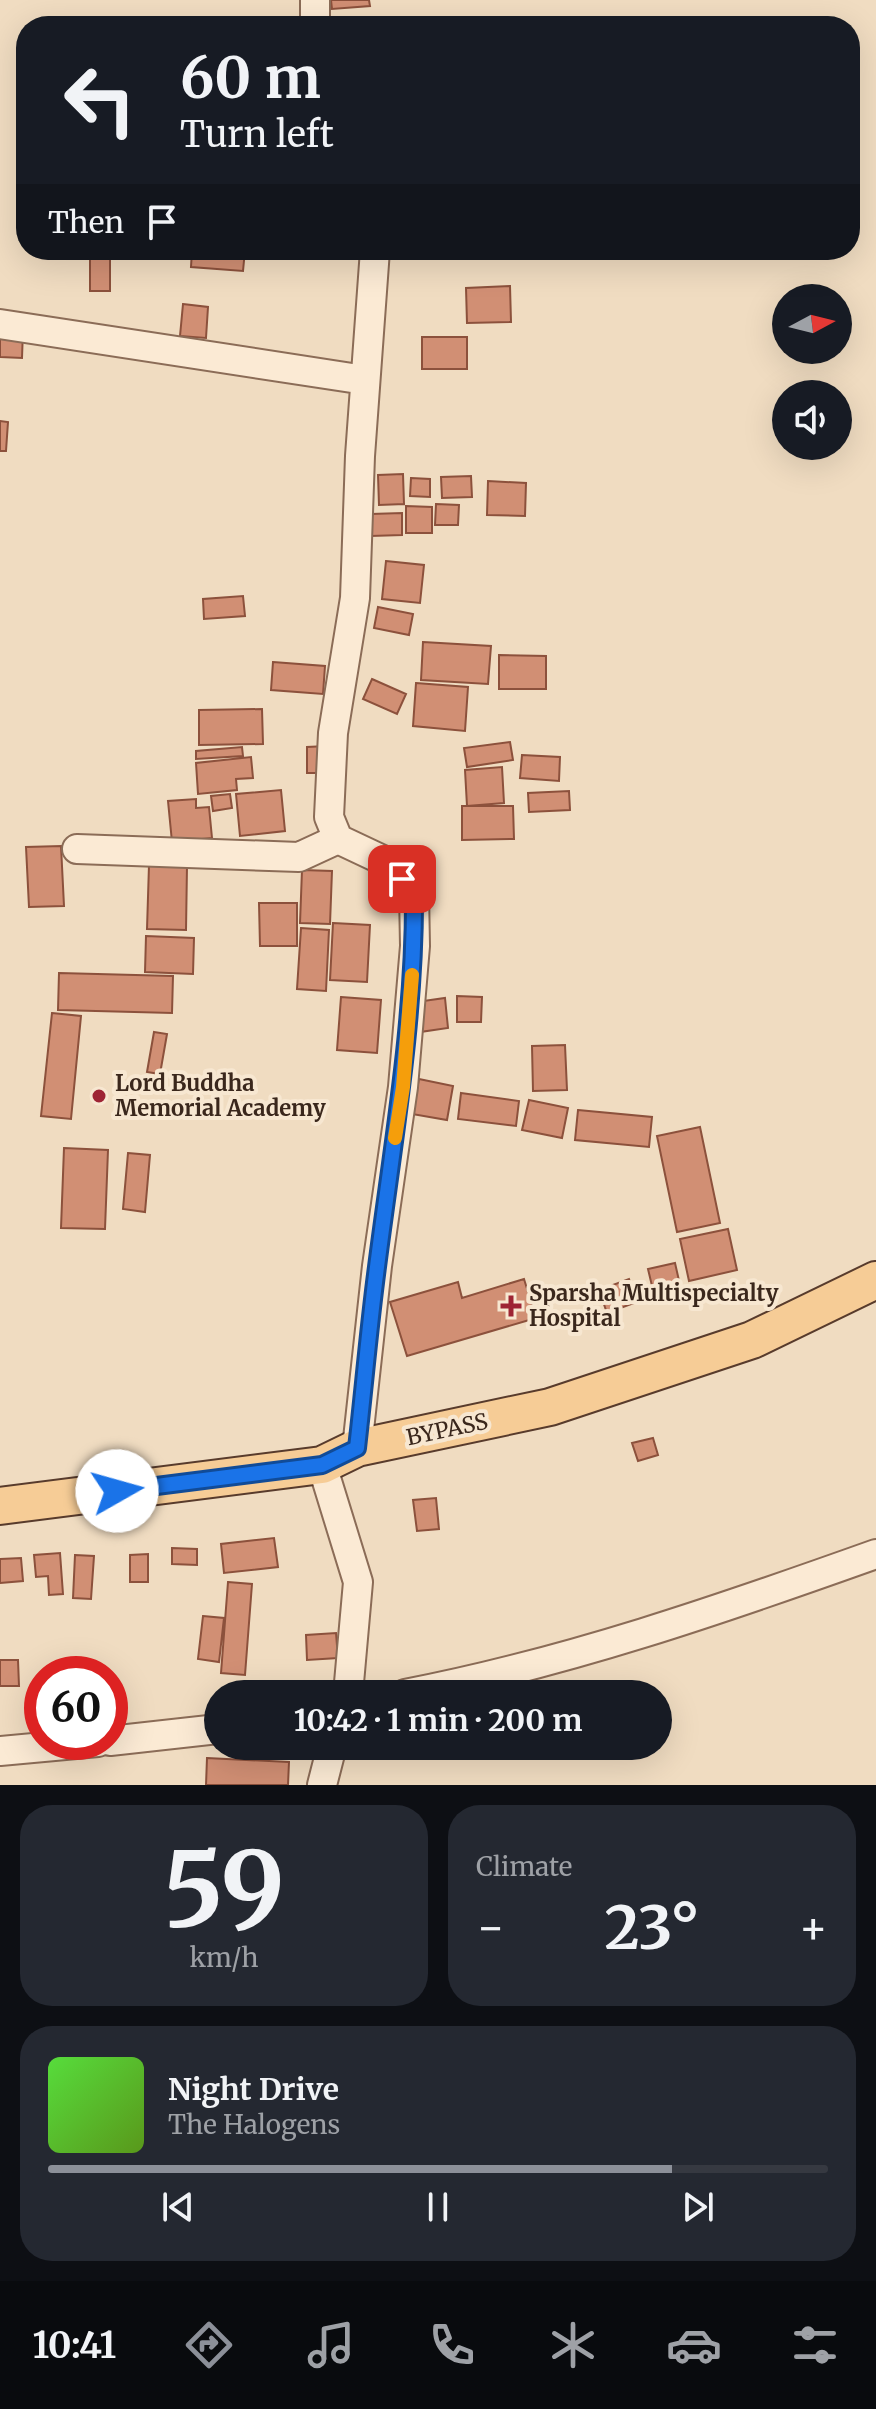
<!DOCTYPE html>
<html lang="en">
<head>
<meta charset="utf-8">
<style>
	body { margin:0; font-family:Merriweather,serif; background:#242831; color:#f1f3f6; height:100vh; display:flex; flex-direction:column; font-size:30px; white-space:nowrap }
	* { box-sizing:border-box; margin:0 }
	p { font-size:26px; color:#9ea1a6 }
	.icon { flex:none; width:44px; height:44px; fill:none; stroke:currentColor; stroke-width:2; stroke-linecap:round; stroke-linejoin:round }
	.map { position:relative; height:1785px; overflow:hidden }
	.sheet { display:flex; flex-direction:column; gap:20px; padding:20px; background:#0d0f14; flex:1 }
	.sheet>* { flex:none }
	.hud { position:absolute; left:16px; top:16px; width:844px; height:244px; border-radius:32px; box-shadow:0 8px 32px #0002; background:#171b24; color:#f1f3f6; overflow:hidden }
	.needle { width:52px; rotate:83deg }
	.buttons { position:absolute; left:772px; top:284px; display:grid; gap:16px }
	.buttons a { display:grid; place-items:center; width:80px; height:80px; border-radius:50%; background:#171b24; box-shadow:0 8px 32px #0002; font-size:40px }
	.speed { position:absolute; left:24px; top:1656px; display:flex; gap:16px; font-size:40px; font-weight:700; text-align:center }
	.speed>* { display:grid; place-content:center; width:104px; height:104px; border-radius:50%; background:#171b24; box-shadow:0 8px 32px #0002; line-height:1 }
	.speed .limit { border:12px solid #d22; background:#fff; color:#111 }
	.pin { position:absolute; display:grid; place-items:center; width:68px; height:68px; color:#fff; margin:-34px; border-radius:16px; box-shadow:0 4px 12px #0006 }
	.me { position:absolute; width:88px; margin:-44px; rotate:83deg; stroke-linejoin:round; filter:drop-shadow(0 0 6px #0008) }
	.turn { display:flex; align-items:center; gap:28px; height:168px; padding:0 32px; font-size:36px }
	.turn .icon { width:104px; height:104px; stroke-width:2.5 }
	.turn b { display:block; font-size:56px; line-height:68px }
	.then { display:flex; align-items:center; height:76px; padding:0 32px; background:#0003; gap:16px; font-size:30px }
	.big { font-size:60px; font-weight:700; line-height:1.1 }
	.sheet .widget { flex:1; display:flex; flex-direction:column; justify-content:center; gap:12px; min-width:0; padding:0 28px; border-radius:32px; background:#242831 }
	.sheet .dial { align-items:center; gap:0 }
	.dial b { font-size:104px; line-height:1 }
	.song { display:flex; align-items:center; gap:24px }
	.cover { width:96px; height:96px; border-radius:12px; background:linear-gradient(135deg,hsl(110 70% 55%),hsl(90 70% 35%)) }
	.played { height:8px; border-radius:4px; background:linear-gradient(90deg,#8c9099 80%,#363941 80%) }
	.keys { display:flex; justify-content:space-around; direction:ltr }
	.heat { display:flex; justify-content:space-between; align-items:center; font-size:44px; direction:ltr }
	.sheet .tiles { flex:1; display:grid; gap:20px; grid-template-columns:1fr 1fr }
	.widget:last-child { grid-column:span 2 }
	.trip { position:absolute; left:204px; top:1680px; width:468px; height:80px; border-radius:40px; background:#171b24; box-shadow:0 8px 32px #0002; font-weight:700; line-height:80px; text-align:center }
	.tab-bar { display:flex; height:128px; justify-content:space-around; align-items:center; background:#090b0e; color:#9ea1a6 }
	.tab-bar .icon { width:56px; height:56px }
	.tab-bar .on { color:#8c9099 }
	.tab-bar b { font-size:36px; color:#f1f3f6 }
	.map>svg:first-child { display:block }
</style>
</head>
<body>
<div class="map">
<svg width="876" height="1785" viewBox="0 0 876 1785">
	<rect width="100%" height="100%" fill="#f0dcc1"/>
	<path fill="#d18f74" stroke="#8c513c" stroke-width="2" d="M331 0H369L370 6 332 9Z
		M192 250H245L243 271 191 267Z
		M90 254H110V291H90Z
		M510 286 511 322 467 323 466 288Z
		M183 304 208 307 206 338 180 336Z
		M0 329 23 330 22 358 0 357Z
		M422 337H467V369H422Z
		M0 421 8 422 6 451H0Z
		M403 474 404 504 379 505 378 475Z
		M471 476 472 497 442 498 441 477Z
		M411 478 430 479V497L410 496Z
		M488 481 526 483 525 516 487 515Z
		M436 504 459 505 458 525H435Z
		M406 506 432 507V533H406Z
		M402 513V535L371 536V514Z
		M386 561 424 565 420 603 382 599Z
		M243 596 245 616 204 619 203 599Z
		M378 607 413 614 409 635 374 628Z
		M423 642 491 646 488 684 421 680Z
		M499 655 546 656V689H499Z
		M273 662 325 666 323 694 271 690Z
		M372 679 406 694 397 714 363 699Z
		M416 683 468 687 465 731 413 726Z
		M262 709 263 744 199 745V710Z
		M510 742 513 760 467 767 464 748Z
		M327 746V773H307V747Z
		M242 747 243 756 196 759V751Z
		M522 755 560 757 559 781 520 778Z
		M251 757 253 778 236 779 237 790 198 794 196 763Z
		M502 767 504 803 467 806 465 770Z
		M281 790 285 831 240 836 236 794Z
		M569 791 570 810 529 812 528 793Z
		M230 794 232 808 213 811 211 796Z
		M196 799V808L209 807 212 838 172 842 168 801Z
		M462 806H513L514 839 462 840Z
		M61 846 64 906 29 907 26 847Z
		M149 865 187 866 186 930 147 929Z
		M302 870 332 871 330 924 300 923Z
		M259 903H297V946H260Z
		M333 923 370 925 367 982 330 980Z
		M301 928 329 930 326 991 297 989Z
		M146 936 194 938 193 974 145 972Z
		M59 973 173 976 172 1013 58 1010Z
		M457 996 482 997 481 1022H457Z
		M341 997 381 1000 377 1053 337 1050Z
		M445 998 448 1028 420 1032 416 1002Z
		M52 1013 81 1016 71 1119 41 1116Z
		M154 1032 167 1034 160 1074 147 1072Z
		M565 1045 567 1090 533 1091 532 1046Z
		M419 1079 453 1086 447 1120 412 1114Z
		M461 1093 519 1101 516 1126 458 1119Z
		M529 1100 568 1108 562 1138 522 1130Z
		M578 1110 652 1117 649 1147 575 1140Z
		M700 1127 720 1223 677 1232 657 1136Z
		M64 1148 108 1150 105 1229 61 1228Z
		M128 1153 150 1155 145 1212 123 1209Z
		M728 1229 737 1270 689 1281 680 1239Z
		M675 1263 680 1285 653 1290 648 1269Z
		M524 1279 536 1318 407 1356 390 1302 458 1282 462 1298Z
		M629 1279 637 1302 607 1313 599 1290Z
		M653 1438 658 1455 638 1461 632 1443Z
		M436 1498 439 1529 417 1531 413 1500Z
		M274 1538 278 1567 224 1573 221 1544Z
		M172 1548 197 1549V1565L172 1564Z
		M60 1553 63 1594 49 1595 48 1576 36 1577 34 1555Z
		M148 1554V1582H130V1555Z
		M75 1555 94 1556 91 1599 73 1598Z
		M21 1558 23 1581 0 1583V1559Z
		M228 1582 252 1584 245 1675 221 1673Z
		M203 1616 224 1618 219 1662 198 1659Z
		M336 1633 338 1658 307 1660 306 1635Z
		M0 1660H18L19 1686H0Z
		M207 1758 289 1762 288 1785H206Z"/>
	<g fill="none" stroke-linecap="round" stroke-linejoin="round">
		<g stroke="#8b6c57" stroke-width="32">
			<path id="minor" d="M315 26V0
				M0 324 365 380
				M77 849 299 857 338 839
				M357 1448 377 1266 403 1087 415 946 414 893 391 864 338 839 329 817 333 733 355 598 360 456 375 250
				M322 1465 358 1582 348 1694
				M405 1694C566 1663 722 1609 876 1554
				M110 1741 218 1729
				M0 1751 98 1742
				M322 1785 332 1746"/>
		</g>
		<g stroke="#583b2c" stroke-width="40">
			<path id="major" d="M0 1506 322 1465 357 1448 550 1407 752 1340 876 1280"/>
		</g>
		<use href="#minor" stroke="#fbead4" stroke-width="28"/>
		<use href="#major" stroke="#f6cc96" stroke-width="36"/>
	</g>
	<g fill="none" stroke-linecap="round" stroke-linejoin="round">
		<g stroke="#114b97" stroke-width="20">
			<path id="route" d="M117 1491 322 1465 357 1448C364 1387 369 1327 377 1267 393 1142 415 1019 414 893L402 879"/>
		</g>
		<use href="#route" stroke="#1a73e8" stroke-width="14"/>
		<path stroke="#f59e0b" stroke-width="14" d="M395 1138 403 1087 412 975"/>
	</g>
	<g fill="#9e2434" stroke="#f7e7d1" stroke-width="3">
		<circle cx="99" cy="1096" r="8"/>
		<path d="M507 1294h8v8h8v8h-8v8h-8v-8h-8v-8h8z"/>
	</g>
	<g text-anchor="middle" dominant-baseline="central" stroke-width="8" stroke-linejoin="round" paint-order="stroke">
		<g font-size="22" font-weight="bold" fill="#3a271c" stroke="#f7e7d1" text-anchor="start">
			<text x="115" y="1083">Lord Buddha<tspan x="115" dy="25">Memorial Academy</tspan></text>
			<text x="529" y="1293">Sparsha Multispecialty<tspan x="529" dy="25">Hospital</tspan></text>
		</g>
		<g font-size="22" fill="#3a271c" stroke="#f7e7d1">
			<text transform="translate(447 1429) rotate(-12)">BYPASS</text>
		</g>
	</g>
</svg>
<div class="buttons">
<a><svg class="needle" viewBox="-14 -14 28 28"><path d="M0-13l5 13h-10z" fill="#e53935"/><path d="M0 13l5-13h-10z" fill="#9ea1a6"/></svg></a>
<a><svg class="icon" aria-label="sound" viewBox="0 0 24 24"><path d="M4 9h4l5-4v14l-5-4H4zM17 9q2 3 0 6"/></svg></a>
</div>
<div class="speed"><div class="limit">60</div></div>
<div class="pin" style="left:402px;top:879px;background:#d93025"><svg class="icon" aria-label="arrive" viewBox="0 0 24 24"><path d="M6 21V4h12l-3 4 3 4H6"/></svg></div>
<svg class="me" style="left:117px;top:1491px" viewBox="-20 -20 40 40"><circle r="19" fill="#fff"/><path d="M0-13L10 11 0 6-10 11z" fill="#1a73e8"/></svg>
<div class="trip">10:42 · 1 min · 200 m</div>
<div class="hud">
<div class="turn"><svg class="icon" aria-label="left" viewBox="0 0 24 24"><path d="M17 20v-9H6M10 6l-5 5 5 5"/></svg><div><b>60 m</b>Turn left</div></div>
<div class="then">Then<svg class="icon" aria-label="arrive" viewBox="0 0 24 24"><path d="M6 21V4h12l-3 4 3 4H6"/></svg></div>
</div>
</div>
<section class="sheet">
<div class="tiles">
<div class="widget dial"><b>59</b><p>km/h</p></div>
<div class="widget"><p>Climate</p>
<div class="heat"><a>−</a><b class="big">23°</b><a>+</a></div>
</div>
<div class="widget">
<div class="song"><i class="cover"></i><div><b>Night Drive</b><p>The Halogens</p></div></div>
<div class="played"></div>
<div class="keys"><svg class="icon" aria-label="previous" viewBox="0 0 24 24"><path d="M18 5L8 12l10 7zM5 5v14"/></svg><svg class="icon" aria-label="pause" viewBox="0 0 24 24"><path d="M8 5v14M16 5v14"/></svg><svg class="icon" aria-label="next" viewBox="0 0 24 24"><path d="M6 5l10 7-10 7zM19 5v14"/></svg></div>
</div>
</div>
</section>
<nav class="tab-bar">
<b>10:41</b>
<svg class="icon on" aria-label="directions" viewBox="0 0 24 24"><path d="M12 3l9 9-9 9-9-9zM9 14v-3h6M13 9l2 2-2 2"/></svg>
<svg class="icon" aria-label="music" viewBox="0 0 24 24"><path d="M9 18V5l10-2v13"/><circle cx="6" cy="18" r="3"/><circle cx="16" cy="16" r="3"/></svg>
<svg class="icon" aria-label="phone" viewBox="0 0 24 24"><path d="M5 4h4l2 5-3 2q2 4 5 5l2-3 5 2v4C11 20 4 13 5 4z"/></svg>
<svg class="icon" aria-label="climate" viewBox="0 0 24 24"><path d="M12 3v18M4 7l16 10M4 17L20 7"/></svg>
<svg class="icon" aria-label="car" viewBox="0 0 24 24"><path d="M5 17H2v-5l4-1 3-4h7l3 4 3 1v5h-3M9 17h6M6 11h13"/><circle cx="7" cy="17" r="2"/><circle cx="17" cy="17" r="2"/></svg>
<svg class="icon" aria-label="filters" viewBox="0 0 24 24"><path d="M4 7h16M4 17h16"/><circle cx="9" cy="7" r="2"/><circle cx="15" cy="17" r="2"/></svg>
</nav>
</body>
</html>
